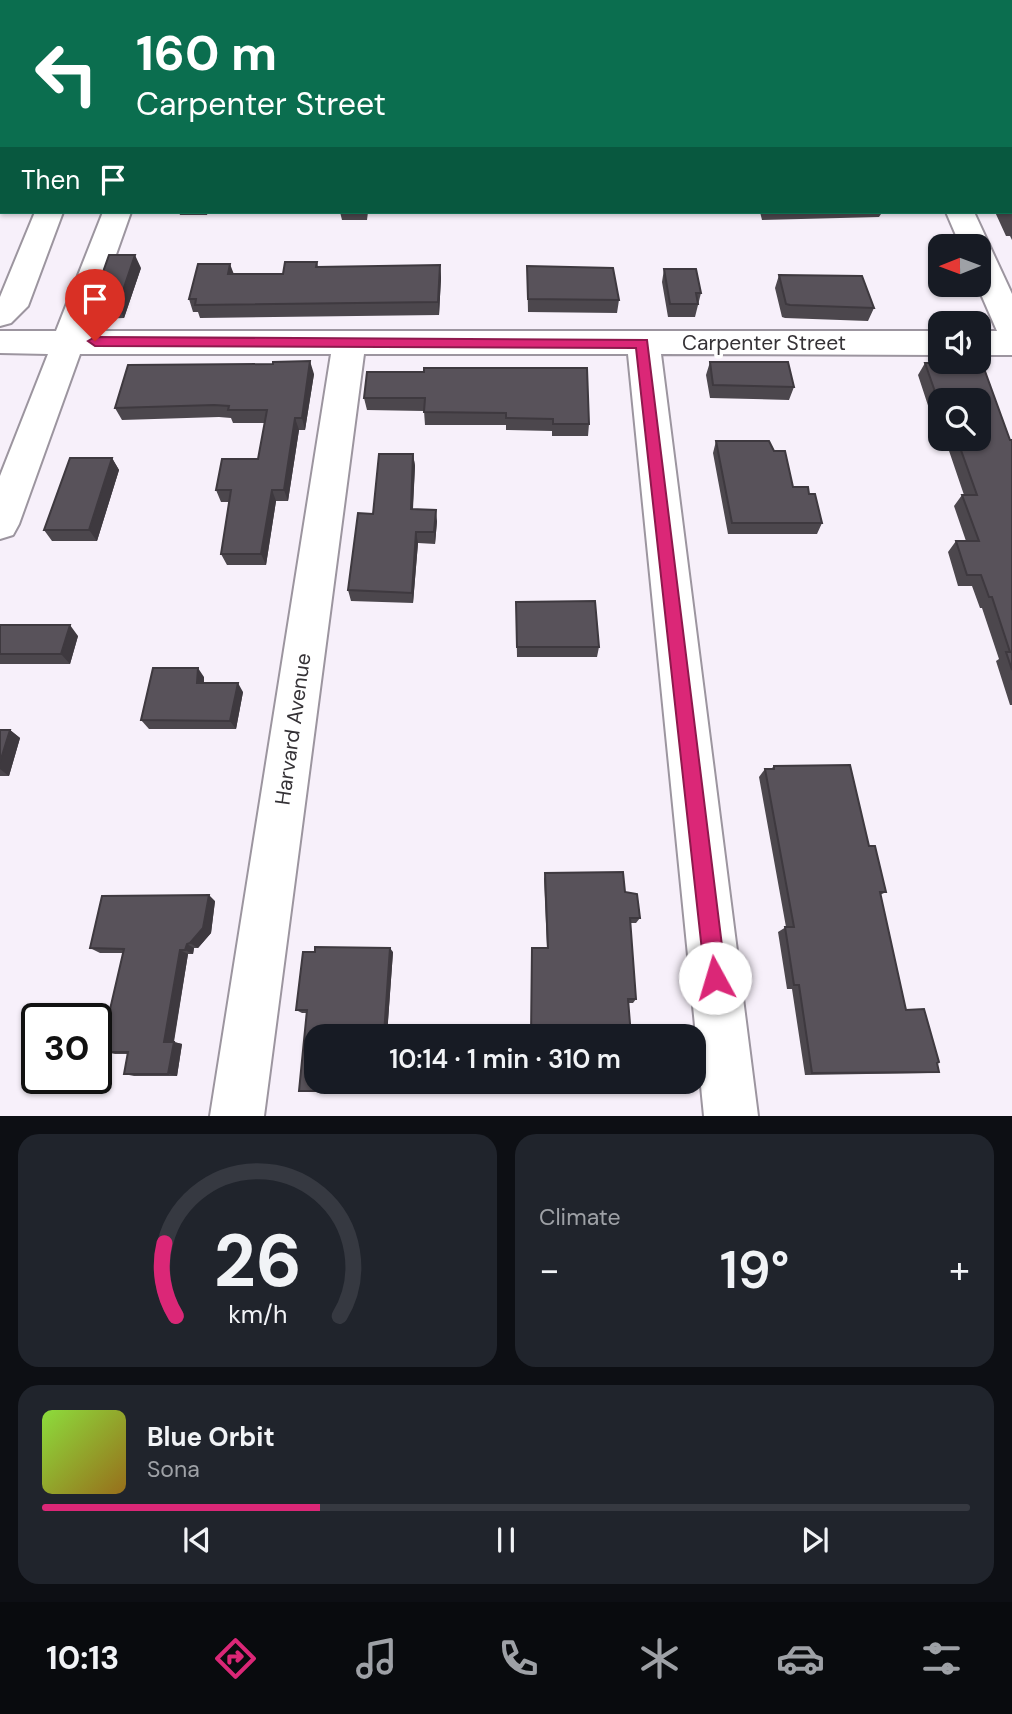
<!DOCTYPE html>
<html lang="en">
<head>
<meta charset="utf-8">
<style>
	body { margin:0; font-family:"DM Sans",sans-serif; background:#20242c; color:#f1f3f6; height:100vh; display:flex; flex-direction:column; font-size:26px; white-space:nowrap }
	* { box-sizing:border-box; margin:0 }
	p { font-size:23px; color:#9ea1a6 }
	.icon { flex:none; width:38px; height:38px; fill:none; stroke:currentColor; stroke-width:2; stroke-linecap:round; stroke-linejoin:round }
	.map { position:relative; height:1116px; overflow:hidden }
	.details { display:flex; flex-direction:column; gap:18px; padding:18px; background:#0d0f14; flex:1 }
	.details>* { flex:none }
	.hud { position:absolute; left:0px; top:0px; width:1013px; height:214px; box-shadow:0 2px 5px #0004; background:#0b6e4f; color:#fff; overflow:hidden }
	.needle { width:46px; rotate:269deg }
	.tools { position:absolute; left:928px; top:234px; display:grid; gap:14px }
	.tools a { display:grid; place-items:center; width:63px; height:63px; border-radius:14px; background:#171b24; box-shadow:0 2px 5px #0004; font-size:35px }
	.speed { position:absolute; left:21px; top:1003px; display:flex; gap:14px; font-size:35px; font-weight:700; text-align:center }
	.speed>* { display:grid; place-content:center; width:91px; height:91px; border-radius:50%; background:#171b24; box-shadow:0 2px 5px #0004; line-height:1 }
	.speed .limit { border:4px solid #111; border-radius:10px; background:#fff; color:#111 }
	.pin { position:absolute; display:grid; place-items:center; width:60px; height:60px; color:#fff; margin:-72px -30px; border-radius:50% 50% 50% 0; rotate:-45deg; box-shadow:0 0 7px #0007 }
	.pin .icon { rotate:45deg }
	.me { position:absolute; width:77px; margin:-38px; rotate:354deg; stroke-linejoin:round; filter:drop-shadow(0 0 5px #0008) }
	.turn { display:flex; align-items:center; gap:24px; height:147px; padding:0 21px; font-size:32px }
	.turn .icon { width:91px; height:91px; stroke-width:2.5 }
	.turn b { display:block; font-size:49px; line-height:60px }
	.then { display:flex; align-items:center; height:66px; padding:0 21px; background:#0003; gap:14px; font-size:26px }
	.big { font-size:52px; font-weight:600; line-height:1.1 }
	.details .card { flex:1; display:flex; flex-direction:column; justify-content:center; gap:10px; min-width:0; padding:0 24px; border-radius:21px; background:#20242c }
	.details .dial { align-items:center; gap:0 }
	.dial svg { height:182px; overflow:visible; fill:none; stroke:#363941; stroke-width:7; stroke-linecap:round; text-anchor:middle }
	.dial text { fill:#f1f3f6; stroke:none }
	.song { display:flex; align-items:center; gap:21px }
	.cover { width:84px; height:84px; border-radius:10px; background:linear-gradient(135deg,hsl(90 70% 55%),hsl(40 70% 35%)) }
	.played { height:7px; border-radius:4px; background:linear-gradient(90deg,#db2777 30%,#363941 30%) }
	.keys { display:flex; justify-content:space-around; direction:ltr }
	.heat { display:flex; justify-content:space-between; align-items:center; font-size:38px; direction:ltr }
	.details .tiles { flex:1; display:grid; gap:18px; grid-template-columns:1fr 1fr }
	.card:last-child { grid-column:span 2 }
	.trip { position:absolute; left:304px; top:1024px; width:402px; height:70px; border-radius:21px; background:#171b24; box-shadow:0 2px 5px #0004; font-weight:600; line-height:70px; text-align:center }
	.tabs { display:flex; height:112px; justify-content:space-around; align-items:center; background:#090b0e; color:#9ea1a6 }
	.tabs .icon { width:49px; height:49px }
	.tabs .current { color:#db2777 }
	.tabs b { font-size:32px; color:#f1f3f6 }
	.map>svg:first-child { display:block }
</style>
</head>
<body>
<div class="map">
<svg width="1012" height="1116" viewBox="0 0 1012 1116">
	<rect width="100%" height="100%" fill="#f7f0fa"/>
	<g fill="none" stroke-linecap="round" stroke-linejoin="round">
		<g stroke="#9c959f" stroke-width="4">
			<path id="minor" d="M28 0H50L27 2Z
				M60 0H82L59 2Z
				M186 0H208L185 2Z
				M860 0H882L883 2H859Z
				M0 146H2V162H0Z
				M2 178V199L0 200V179Z
				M35 212H63L28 306 11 323 0 326V297Z
				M103 212H131L89 331H940V355L661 354 758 1116H704L628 354H364L264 1116H210L331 354H80L19 524 13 535 0 539V476L48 354 0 353V331H56Z
				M946 212H974L1012 294V355H978V331H997L977 285 978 247H961Z"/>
		</g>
		<use href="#minor" fill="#fff" fill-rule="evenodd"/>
	</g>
	<path fill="#4c474d" d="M792 0H848L849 2H792Z
		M0 64H2V128H0Z
		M1012 115V240L1010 236H1006L995 212H1012Z
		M179 212H208L207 215H180Z
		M340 212H368L367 220H342Z
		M760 212H935L934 213 881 214 879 217 762 220Z
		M317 262 318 267 440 265 441 278 439 315 200 318 198 312H193L189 299 234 274H283Z
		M527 266 619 300 617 313 528 312Z
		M141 268 124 318 97 319 91 306Z
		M664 269 701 293 695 317H668L662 282Z
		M779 275 874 308 868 321 785 318 782 317 775 288Z
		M710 362 794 387 789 400 710 398 706 375Z
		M925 363 1010 440H1012V705H1010L996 661 999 659 982 608H980L972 586H958L948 552 956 541H966L954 506 962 495H964L945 439H978L940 401V436H938L918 375Z
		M367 372 589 424 588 436H552V431L506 430V425H425L424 411 367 410 364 398Z
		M314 374 305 430H299L288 501H276L266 565H227L221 554 229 502H221L216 490 258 459 265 423H233L231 418 219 417 122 420 115 408Z
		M716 441 793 487 809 494 822 523 817 534H728L713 453Z
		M413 454 415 466 413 509 437 521 435 544 418 543 413 603 351 601 348 590 373 514Z
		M112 458 119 470 97 541H52L44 530Z
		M516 602 599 647 597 657H517Z
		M0 625 78 636 70 664H0Z
		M204 677V683L243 692 236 729H149L141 720Z
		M0 730H10L20 738 9 776H0Z
		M774 766 869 846 886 892 880 895 906 1010 937 1063 939 1072 928 1073 805 1075 792 989H787L778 932 786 927 759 777 765 769H771Z
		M545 873 625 892 640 918 636 923H630L636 999 633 1003H628L631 1036H531L532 948H547L544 879Z
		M215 901 211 933 198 948H194L193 954H188L174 1042 182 1044 177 1076H134L124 1074 128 1054H115L105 1052V1050L96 1049V1021L108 1018 123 953H100L90 948Z
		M315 952H393L387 1034H390L392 1036H317V1082H390L389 1092H304L299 1091 307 1013H302L296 1010Z
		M531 1082H635V1090L632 1091 530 1092Z"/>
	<path fill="#3e393f" d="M154 0H169V2H153Z
		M135 255 141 268 124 318 118 305Z
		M230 264 235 277 228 274Z
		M440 265 441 278 439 315 438 302Z
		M310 361 314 374 305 430 302 418Z
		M295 418 299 430 288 501 284 490Z
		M413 454 415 466 412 521 411 509Z
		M112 458 119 470 97 541 89 530Z
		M272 490 276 501 266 565 261 554Z
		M436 510 437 521 435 544 434 532Z
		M416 532 418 543 413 603 412 593Z
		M70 625 78 636 70 664 61 654Z
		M198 668 204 677 203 692 197 683Z
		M238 683 243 692 236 729 230 721Z
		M10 730 20 738 9 776 0 769V762Z
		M209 895 215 901 211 933 198 948 190 943Z
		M187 944 194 948 193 954 185 950Z
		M390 948 393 952 387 1036 384 1034Z
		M180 950 188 954 173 1045 164 1042Z
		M174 1042 182 1044 177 1076 168 1074Z
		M386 1082H390L389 1092 386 1091Z"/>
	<path fill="#58525a" stroke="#3e393f" stroke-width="2" d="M102 0H154L153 2H101Z
		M368 0H491V2H368Z
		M567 0H623V2H567Z
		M675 0H718V2H675Z
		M806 0H848L849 2H807Z
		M921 0H947L948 2H922Z
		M0 64H2V106H0Z
		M109 255H135L118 305 91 306Z
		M285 262H317L316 267 440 265 438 302 195 305 196 299H189L198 264H230L228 274H283Z
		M527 266 613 268 619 300 528 299Z
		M664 269H696L701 293H696L698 304H670Z
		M779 275 862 276 874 308 790 305 786 304Z
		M310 361 302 418H295L284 490H272L261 554H221L231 490H216L222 459H258L267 410H228L229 406 214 405 115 408 128 365 273 364V362Z
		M710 362H788L794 387 713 385Z
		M925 363H982L1010 440H1012V670L1006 652H1010L992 597H989L981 575H967L956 541H979L962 495H977L957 439H978V401H940V406Z
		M424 368H587L589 424H553V419L506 418V413L424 412 425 398H364L367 372H424Z
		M716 441H769L774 451H785L793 487H808L809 494H815L822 523H732Z
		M379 454H413L411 509 436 510 434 532H416L412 593 348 590 358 513 373 514Z
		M70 458H112L89 530H44Z
		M595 601 599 647H517L516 602Z
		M0 625H70L61 654H0Z
		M153 668H198L197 683H238L230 721 141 720Z
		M0 730H10L0 762Z
		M850 765 869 846H875L886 892H880L906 1010 924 1009 939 1062 937 1063 939 1072 812 1073 799 985H794L785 927H794L765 769H774V766Z
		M623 872 625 892 637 894 640 918H630L636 999H628L631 1036H531L532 948H548L545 873Z
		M209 895 203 928 190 943 187 944 185 950H180L164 1042H174L168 1074H124L128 1052H105L106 1047H96L97 1019 108 1018 124 949 90 948 102 896Z
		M315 947 390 948 384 1034H390V1036H317V1082H386V1091H299L307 1010H296L303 952H315Z
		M531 1082H635V1090H531Z"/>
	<path fill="#db2777" stroke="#8e194d" stroke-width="2" d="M95 337 647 340 726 978 723 985 715 988 708 985 705 978 636 348 95 346 88 341Z"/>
	<g text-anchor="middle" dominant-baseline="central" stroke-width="7" stroke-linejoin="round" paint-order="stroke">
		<g font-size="21" fill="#353236" stroke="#fff">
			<text x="764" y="343">Carpenter Street</text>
			<text transform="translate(293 729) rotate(-82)">Harvard Avenue</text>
		</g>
	</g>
</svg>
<div class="tools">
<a><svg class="needle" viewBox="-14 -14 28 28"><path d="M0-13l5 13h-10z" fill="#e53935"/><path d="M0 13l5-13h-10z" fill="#9ea1a6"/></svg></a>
<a><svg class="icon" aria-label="sound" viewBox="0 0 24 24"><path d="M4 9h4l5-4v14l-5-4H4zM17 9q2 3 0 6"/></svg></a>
<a><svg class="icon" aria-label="search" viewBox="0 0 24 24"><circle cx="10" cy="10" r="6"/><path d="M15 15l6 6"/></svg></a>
</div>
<div class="speed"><div class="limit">30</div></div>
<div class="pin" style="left:95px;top:341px;background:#d93025"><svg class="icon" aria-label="arrive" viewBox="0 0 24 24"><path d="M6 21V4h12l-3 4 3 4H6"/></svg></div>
<svg class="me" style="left:715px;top:978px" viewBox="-20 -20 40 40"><circle r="19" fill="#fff"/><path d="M0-13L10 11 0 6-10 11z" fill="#db2777"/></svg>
<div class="trip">10:14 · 1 min · 310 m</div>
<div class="hud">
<div class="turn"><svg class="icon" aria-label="left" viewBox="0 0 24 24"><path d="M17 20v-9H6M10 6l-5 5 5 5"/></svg><div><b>160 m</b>Carpenter Street</div></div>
<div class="then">Then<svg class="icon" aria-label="arrive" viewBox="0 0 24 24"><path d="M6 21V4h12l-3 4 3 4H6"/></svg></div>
</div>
</div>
<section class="details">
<div class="tiles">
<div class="card dial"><svg viewBox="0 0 100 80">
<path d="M14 69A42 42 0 1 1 86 69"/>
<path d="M14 69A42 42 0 0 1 9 37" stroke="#db2777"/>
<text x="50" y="56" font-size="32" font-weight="700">26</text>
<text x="50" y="72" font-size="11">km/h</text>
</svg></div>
<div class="card"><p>Climate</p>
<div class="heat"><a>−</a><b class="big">19°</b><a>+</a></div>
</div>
<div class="card">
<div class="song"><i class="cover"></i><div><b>Blue Orbit</b><p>Sona</p></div></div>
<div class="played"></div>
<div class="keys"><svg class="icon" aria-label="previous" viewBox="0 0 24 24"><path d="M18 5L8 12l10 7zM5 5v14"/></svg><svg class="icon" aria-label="pause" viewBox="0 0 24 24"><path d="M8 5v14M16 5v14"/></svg><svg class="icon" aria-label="next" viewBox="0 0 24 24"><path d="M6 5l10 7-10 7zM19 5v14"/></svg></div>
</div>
</div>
</section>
<nav class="tabs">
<b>10:13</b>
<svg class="icon current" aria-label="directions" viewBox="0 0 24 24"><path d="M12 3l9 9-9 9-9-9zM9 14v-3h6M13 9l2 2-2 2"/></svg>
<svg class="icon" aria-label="music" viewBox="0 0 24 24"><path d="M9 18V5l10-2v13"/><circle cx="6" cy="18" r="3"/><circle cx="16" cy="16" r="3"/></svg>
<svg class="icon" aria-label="phone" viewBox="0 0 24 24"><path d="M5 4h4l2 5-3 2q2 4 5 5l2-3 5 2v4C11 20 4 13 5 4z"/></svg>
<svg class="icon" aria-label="climate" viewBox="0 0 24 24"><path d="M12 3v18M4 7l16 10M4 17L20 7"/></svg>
<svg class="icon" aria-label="car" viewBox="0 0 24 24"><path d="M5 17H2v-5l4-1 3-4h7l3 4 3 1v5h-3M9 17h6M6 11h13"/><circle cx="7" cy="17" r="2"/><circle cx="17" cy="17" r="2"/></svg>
<svg class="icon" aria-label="filters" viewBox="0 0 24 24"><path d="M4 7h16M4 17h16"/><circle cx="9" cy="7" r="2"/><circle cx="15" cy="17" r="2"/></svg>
</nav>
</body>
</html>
